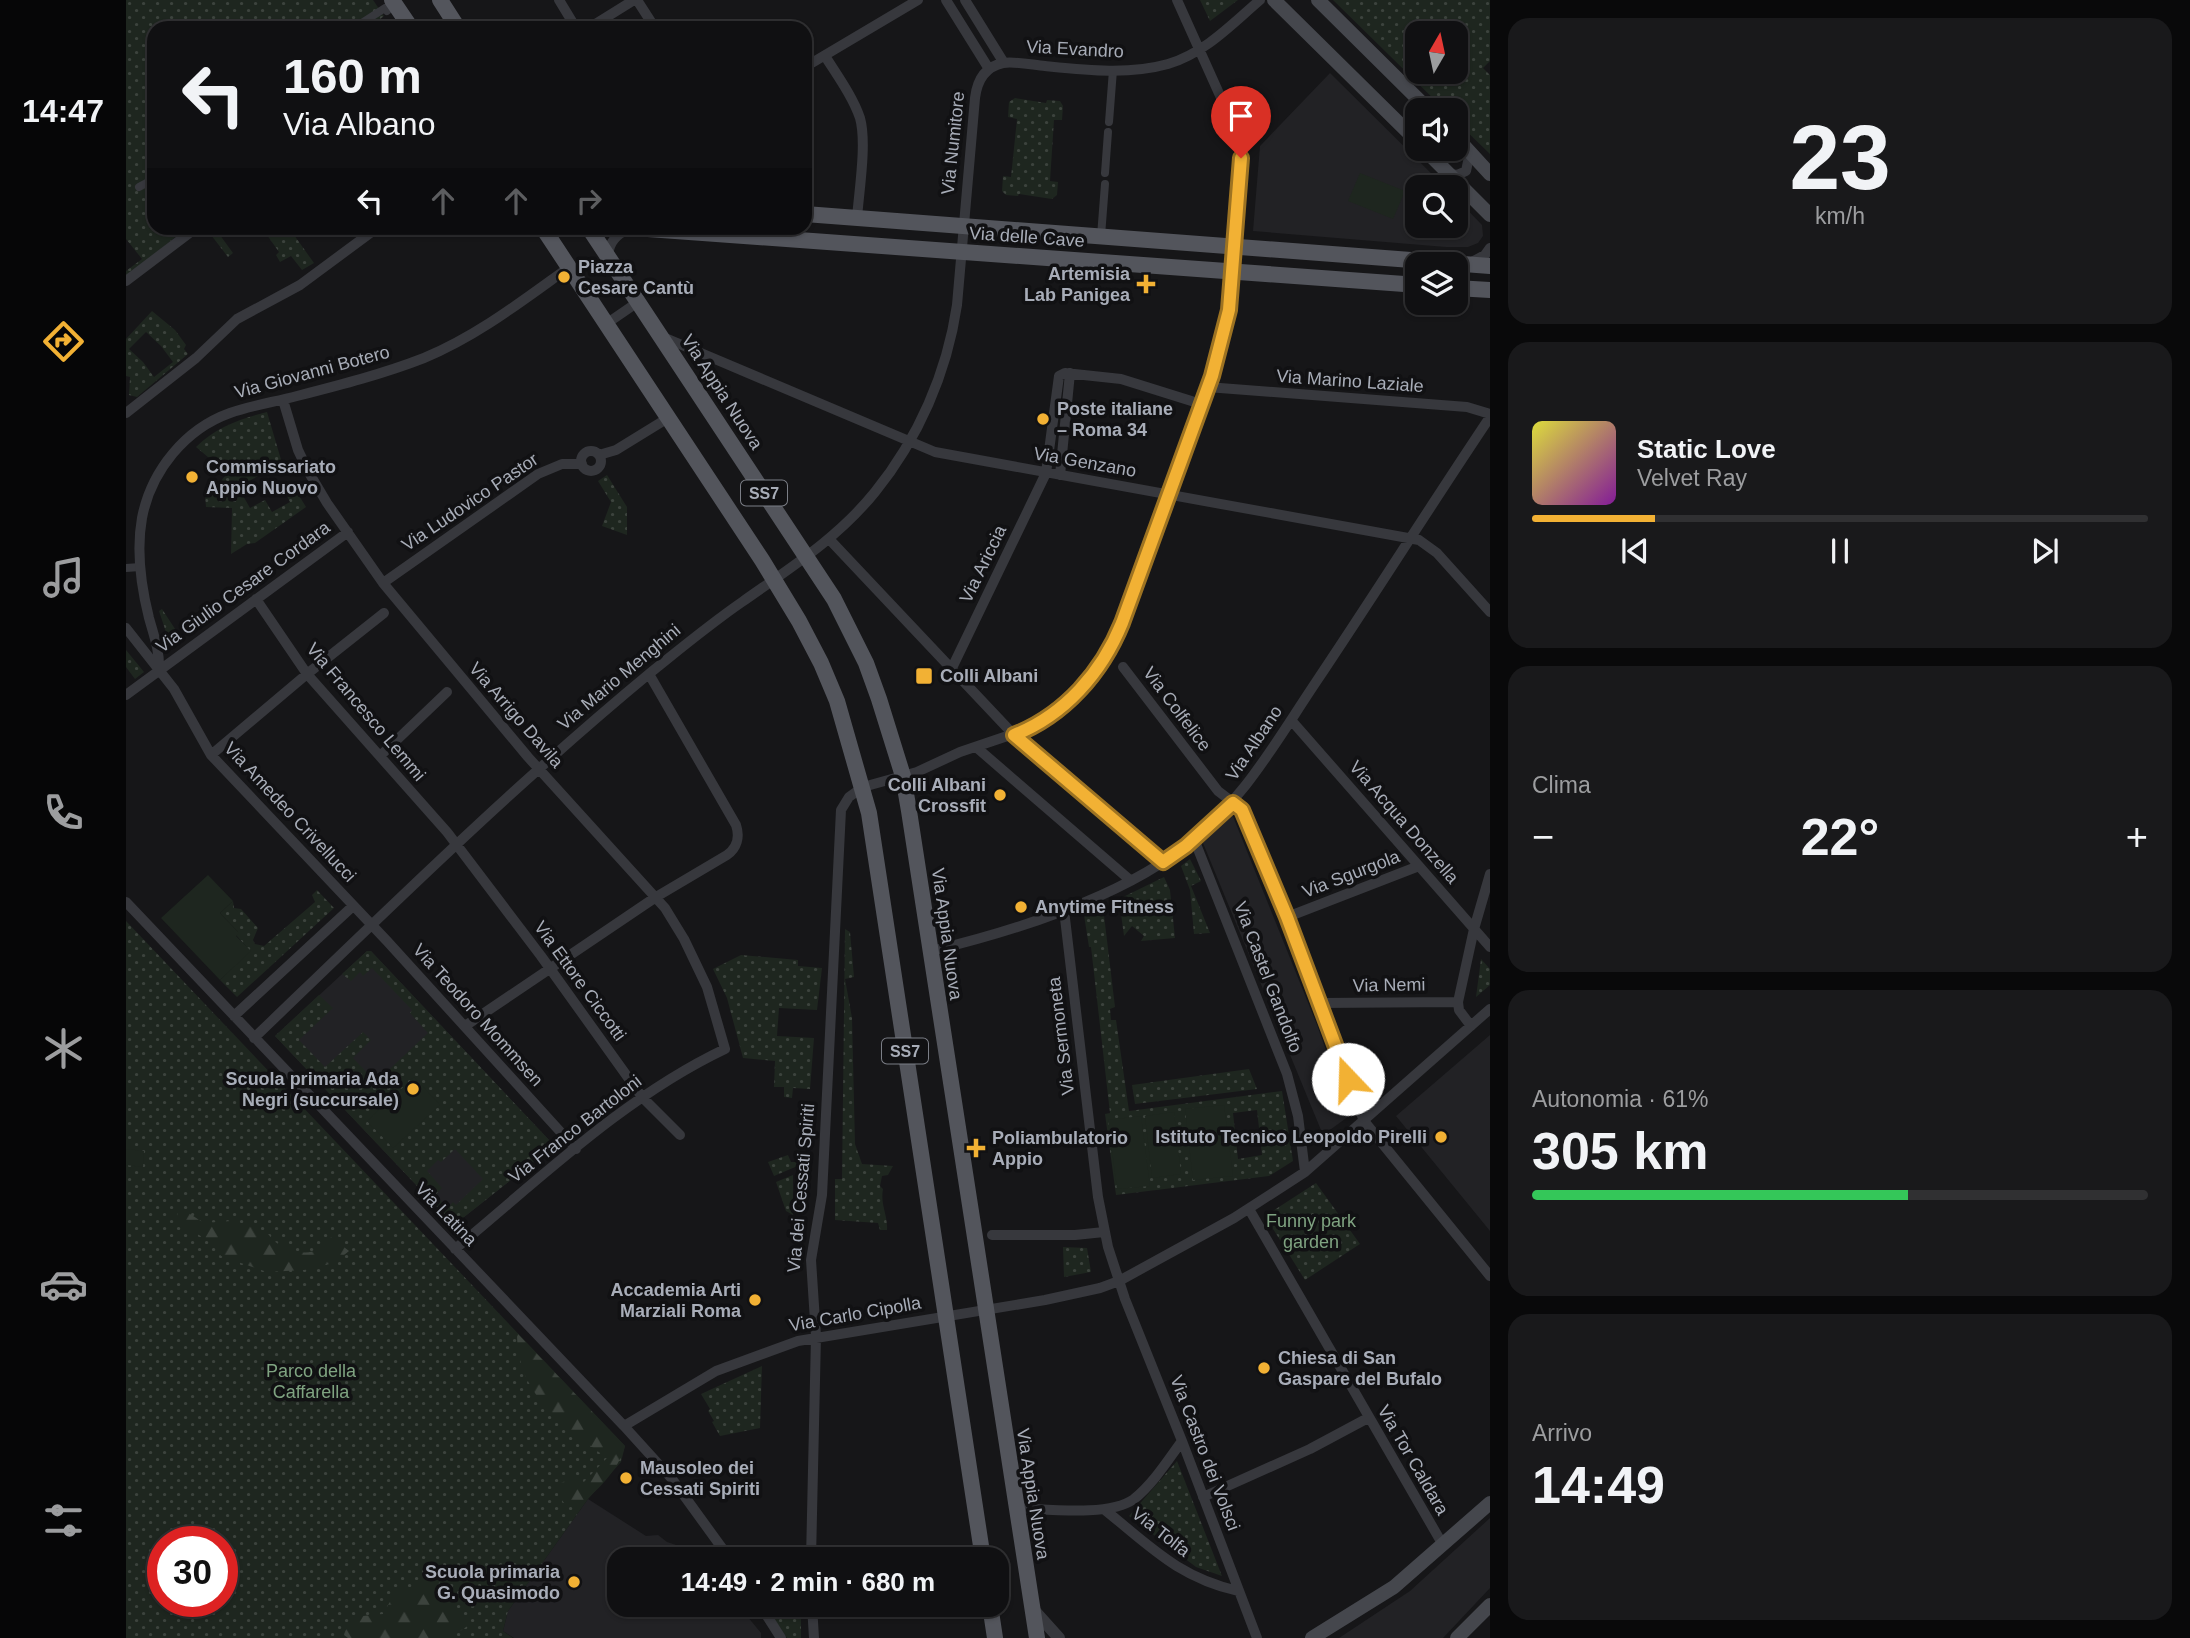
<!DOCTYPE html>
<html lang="it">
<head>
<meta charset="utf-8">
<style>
	body { margin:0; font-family:Helvetica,sans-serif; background:#19191b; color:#f1f3f6; height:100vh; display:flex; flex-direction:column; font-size:26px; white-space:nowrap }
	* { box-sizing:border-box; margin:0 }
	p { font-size:23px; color:#9c9d9f }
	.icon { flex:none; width:38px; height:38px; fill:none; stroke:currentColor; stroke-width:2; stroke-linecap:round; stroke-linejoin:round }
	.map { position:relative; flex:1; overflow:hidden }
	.panel { display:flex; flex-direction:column; gap:18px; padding:18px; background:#09090a; width:700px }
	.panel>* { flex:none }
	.hud { position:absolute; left:21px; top:21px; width:665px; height:214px; border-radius:21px; box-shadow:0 2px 5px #0004,0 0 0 2px #303032; background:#101012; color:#f1f3f6; overflow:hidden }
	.needle { width:46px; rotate:9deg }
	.tools { position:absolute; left:1279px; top:21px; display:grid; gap:14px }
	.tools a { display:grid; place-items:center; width:63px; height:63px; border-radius:14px; background:#101012; box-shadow:0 2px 5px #0004,0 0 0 2px #303032; font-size:35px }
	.speed { position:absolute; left:21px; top:1526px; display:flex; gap:14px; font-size:35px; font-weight:700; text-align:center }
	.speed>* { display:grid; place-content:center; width:91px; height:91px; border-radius:50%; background:#101012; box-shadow:0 2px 5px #0004,0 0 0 2px #303032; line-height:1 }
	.speed .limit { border:10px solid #d22; background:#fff; color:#111 }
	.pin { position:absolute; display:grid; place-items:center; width:60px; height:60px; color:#fff; margin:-72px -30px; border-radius:50% 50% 50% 0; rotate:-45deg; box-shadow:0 0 7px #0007 }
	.pin .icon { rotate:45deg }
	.me { position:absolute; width:77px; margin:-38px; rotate:339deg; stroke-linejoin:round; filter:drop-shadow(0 0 5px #0008) }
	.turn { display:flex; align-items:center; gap:24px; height:147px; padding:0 21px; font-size:32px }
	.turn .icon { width:91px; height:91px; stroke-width:2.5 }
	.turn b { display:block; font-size:49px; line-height:60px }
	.lanes { display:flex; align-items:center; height:66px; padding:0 21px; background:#0003; justify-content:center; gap:35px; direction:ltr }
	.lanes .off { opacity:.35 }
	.big { font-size:52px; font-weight:800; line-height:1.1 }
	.panel .tile { flex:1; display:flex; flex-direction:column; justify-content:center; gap:10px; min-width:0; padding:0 24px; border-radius:21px; background:#19191b }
	.panel .dial { align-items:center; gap:0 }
	.dial b { font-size:91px; line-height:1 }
	.song { display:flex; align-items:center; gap:21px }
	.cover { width:84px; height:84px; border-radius:10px; background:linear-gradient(135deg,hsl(60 70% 55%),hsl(290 70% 35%)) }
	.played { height:7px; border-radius:4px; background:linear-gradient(90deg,#f2b134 20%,#303032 20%) }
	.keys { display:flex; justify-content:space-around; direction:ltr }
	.heat { display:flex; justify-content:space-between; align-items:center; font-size:38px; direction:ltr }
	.charge { height:10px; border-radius:5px; background:linear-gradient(90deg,#34c759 61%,#303032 0) }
	.trip { position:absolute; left:481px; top:1547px; width:402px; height:70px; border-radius:21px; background:#101012; box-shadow:0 2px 5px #0004,0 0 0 2px #303032; font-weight:800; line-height:70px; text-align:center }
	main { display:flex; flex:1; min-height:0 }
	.menu { display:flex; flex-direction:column; width:126px; justify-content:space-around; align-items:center; background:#060607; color:#9c9d9f }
	.menu .icon { width:49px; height:49px }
	.menu .selected { color:#f2b134 }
	.menu b { font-size:32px; color:#f1f3f6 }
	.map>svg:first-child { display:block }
</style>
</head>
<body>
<main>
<nav class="menu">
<b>14:47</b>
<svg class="icon selected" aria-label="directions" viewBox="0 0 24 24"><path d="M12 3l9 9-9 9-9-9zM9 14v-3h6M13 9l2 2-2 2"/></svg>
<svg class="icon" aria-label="music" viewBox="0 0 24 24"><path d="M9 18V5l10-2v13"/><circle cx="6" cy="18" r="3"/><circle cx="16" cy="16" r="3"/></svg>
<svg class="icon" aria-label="phone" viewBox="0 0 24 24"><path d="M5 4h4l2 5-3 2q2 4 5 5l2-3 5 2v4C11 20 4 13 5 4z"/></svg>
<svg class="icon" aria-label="climate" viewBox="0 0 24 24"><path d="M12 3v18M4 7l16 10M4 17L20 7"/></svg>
<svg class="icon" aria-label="car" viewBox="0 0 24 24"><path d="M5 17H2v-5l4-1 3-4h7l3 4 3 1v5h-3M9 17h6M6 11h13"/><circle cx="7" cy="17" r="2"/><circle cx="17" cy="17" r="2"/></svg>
<svg class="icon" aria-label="filters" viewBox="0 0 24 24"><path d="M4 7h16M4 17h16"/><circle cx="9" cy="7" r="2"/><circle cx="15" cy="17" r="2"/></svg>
</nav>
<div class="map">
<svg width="1364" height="1638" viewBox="0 0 1364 1638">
	<defs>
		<pattern id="green-dots" width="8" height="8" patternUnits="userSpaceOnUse" patternTransform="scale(1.75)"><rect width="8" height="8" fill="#1e261f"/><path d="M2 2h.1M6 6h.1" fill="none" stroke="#3c433d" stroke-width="1.8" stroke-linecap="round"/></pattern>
		<pattern id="forest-firs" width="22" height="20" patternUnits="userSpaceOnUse" patternTransform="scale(1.75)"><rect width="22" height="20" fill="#1e261f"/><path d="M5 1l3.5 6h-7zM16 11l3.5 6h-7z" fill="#3c433d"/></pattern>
	</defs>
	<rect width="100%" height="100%" fill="#161618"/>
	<path fill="#222225" d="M1204 73 1319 187H1292V226H1330V198L1356 225 1357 236 1352 243 1342 247H1320L1127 231 1134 146Z
		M1106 814 1191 1025 1223 1116 1197 1135 1077 843Z
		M241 951H245L424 1141 423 1150 328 1225 149 1036Z
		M1364 1035V1231L1270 1116Z
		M462 1499 520 1536 532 1535 541 1542 571 1552 577 1559H494V1605H612L635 1633V1638H388L377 1631 382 1611Z
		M1364 1518V1588L1317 1638H1213L1284 1591Z"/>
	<path fill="url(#green-dots)" fill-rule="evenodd" d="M0 0H247L258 16 243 28H28V196L23 201 28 207V228H50L54 233 0 278V271L16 259 0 239Z
		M1074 0H1112L1084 21Z
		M1207 0H1364V61L1357 68 1364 75V154L1330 121V110H1319ZM1292 33H1330V72H1292Z
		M889 98 920 103 921 100 934 101 937 106 936 120H928L924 181 932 182 931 195 926 199 893 194 892 196 880 195 876 191 877 176 885 177 891 119 882 117 883 102Z
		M87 228H95L91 231 107 253 102 257 82 231Z
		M136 228H157L160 231 163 228 188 263 176 270 165 256 154 262 150 255 153 252Z
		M26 311 49 330 60 345 58 349 62 354 11 397 3 395 4 377 0 376V339ZM20 332 35 346 47 362 28 377 17 362 3 349Z
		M141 412 156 463 112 487 124 508 139 500 146 512 164 502 160 494 169 489 180 507 129 543 121 544 105 554 106 508 80 507 79 495 93 484 101 473 70 447C90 427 114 419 141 412Z
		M481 475 501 507V535L476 526 485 502 472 481Z
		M36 609 53 635 43 641 33 611Z
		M0 650 18 672 9 679 0 667Z
		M1064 859 1075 881 1065 886 1084 933 1068 934 1064 890 1055 866Z
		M1038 877 1044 890 1049 938 1015 941 1018 936 1006 926 998 936 993 899Z
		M191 890 208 908 111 997 94 980 124 951 110 935 112 932 94 913 107 901 108 908 115 909 132 928 127 940 129 944 138 946 189 902 186 895Z
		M977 907 989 1007 984 1009 985 1020H990L1003 1111 1156 1091 1167 1161 1143 1176 990 1195 979 1114 984 1113 965 947H963L958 915ZM1131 1110 1136 1155 1112 1159 1107 1113Z
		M0 921 499 1446 495 1462 462 1499 382 1611 377 1631 387 1638H0ZM37 1542H96V1601H37Z
		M719 929 724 932 728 977 719 979 726 1018 729 1144 736 1164 767 1166 762 1175 756 1176 754 1186 757 1189C754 1205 762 1215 761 1230H754L752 1223 709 1220V1179H716Z
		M241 951H245L424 1141 423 1150 328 1225 149 1036 193 995 207 1008 173 1040 199 1067 237 1032 245 1040 227 1058 250 1082 302 1033 284 1013 286 1010 246 968 237 976 234 972 225 981 216 974ZM329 1149 357 1179 330 1205 327 1202 321 1208 309 1195 316 1188 301 1171 312 1160 315 1162Z
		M615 955 672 960V966L696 968 691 1010 653 1008 651 1036 688 1038 684 1089 667 1088 666 1098 658 1097V1087H648L649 1061 617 1058 601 998 587 969Z
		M1355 959 1364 969V985L1350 997Z
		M1123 1069 1131 1089 1009 1104 1006 1085Z
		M662 1155 665 1162H681L648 1176 642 1162Z
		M667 1175V1215L660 1211 650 1182Z
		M1190 1183 1234 1244 1179 1280 1139 1216Z
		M937 1247 961 1248 965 1272 938 1277Z
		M636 1366 634 1428 594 1436 586 1422 588 1421 582 1411 584 1409 575 1394Z
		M1051 1461 1096 1576 1070 1567 1003 1516Z
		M639 1605H675V1638H661Z"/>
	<path fill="url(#forest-firs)" d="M53 1207 78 1223 105 1221 126 1226 135 1234 143 1235C151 1248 178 1258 193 1249 198 1246 202 1241 205 1237L223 1251 208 1263 178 1270 141 1272 95 1256 86 1243 60 1227 51 1216Z
		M391 1333 499 1446C492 1471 471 1492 450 1507L440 1506 432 1494 433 1484 445 1478 454 1486 481 1458C436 1424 391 1395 391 1333Z
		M310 1577 343 1625 324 1638H222L218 1635 220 1625 237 1616 257 1614 270 1591 288 1588 298 1578Z"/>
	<path fill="#1e261f" d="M1234 173 1279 191 1267 219 1222 201Z
		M82 875 107 901 94 913 113 933 110 936 125 951 94 980 35 918Z
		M288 1077 314 1105 267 1148 241 1121Z
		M1098 1105 1107 1176 1067 1180 1059 1109Z
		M1048 1112 1055 1174 1026 1178 1019 1116Z
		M1015 1116 1024 1186 991 1189 982 1120Z
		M0 1149 18 1151 17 1167 0 1165Z"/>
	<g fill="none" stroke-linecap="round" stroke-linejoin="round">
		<path stroke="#37383d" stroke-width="8" d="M228 28 259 8 261 11
			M983 122 987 70
			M979 173 982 132
			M13 187 28 179
			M975 236 979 184
			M0 568 14 567"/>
		<path stroke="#37383d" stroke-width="10" d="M433 0 450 28
			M511 0 529 28
			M820 0 863 69
			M839 0 878 63
			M1051 0 1109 129C1121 162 1111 211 1107 246
			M463 28 508 0
			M699 56C711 75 727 97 734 118 741 143 733 191 731 218
			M679 67 792 0
			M1324 174 1331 175 1340 171 1344 152
			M482 256C483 241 491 235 503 228
			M1344 263 1359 255 1364 248
			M0 281 70 228
			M480 324 512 302
			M537 337 809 452 1293 540 1311 553 1364 612
			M1081 387 1341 407 1364 414
			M157 400 172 450 182 471 201 503 257 583 402 757 539 908 558 939 581 987 599 1049C498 1097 415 1178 329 1249
			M0 413 70 358 111 319 174 285 251 228
			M455 461a10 10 0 1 1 20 0a10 10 0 1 1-20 0Z
			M473 455 490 450 542 418
			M934 475 944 373
			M704 540 888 735 1036 862
			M257 583 412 474 436 464H456
			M130 599 181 674 321 832 415 956 516 1097 554 1135
			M0 628 48 689 85 755 261 941 450 1149
			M997 667 1092 791 1113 807 1120 816 1238 1121 1364 1276
			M33 670C34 652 28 636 23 618 15 586 10 551 16 518 25 471 59 429 104 413 126 405 149 402 171 396 214 385 257 374 298 358 351 336 396 301 442 268
			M825 670 920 473 933 376 939 373 995 379 1075 404
			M0 695 222 532
			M1165 720 1364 947
			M850 747 1004 880
			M85 755 181 674 258 613
			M254 756 321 692
			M1068 839 1161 1074 1172 1116 1179 1172
			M0 902 498 1426 546 1479 604 1559
			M938 910 972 1197 982 1247 999 1299 1056 1441 1131 1638
			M1169 914 1293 866
			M805 951C885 932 993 898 1058 847 1117 802 1149 743 1190 682 1249 594 1305 505 1364 417
			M1194 1003 1332 1002
			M108 1016 227 906
			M339 1026 530 897 601 855C611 848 614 837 610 825L523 674
			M1345 1026 1333 1010 1332 1002 1348 929 1364 874
			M128 1038C258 913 385 788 524 673 554 649 584 624 616 602 664 568 712 538 749 492 792 439 821 373 831 305L849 98C851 81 858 67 877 63 889 61 907 65 919 66 959 70 1003 75 1042 64 1079 53 1106 24 1134 0
			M1123 1209 1317 1545
			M866 1235H949L978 1232
			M498 1426 590 1371 672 1341 919 1300 974 1288 993 1281 1108 1218 1179 1172 1364 1009
			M1077 1497 1184 1449 1242 1418
			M891 1508C921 1509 983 1517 1008 1499 1027 1484 1042 1460 1056 1441
			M979 1510C1025 1547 1052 1577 1112 1591
			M685 1559 690 1336 685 1260 696 1195 715 810 723 797 737 787 791 772 834 752 905 728 944 699 976 663 996 623 1086 376 1101 320 1105 272
			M634 1605 655 1638
			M686 1605 688 1638"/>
		<path stroke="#37383d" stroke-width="12" d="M906 1608 933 1638"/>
		<path stroke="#45474d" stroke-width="14" d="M1148 0 1292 142
			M1192 0 1303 110
			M1330 137 1364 174
			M1298 149 1364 215
			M1186 1638 1268 1587 1364 1503
			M1331 1638 1364 1605"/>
		<path stroke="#53555c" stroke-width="16" d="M266 0 285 28
			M314 0 332 28
			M679 214 1364 266
			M417 228 636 560 673 621 695 663 711 701 743 813 857 1559
			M463 228 708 599 740 663 753 699 777 776 783 811 911 1638
			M508 228 1292 285
			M1330 288 1364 290
			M864 1605 869 1638"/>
	</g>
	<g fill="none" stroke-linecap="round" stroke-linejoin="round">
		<g stroke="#9d7322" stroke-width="18">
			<path id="route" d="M1115 158 1103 310 1086 376 996 623C976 672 939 715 888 735L1037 862 1060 846 1107 803 1116 810 1161 917 1222 1079"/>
		</g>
		<use href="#route" stroke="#f2b134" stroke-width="12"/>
	</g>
	<g fill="#f2b134" stroke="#111113" stroke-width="2.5">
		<circle cx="438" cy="277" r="7"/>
		<path d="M1016.5 273.5h7v7h7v7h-7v7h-7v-7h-7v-7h7z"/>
		<circle cx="917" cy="419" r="7"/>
		<circle cx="66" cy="477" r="7"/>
		<rect x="789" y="667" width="18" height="18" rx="3.5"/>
		<circle cx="874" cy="795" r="7"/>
		<circle cx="895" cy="907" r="7"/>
		<circle cx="287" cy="1089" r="7"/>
		<circle cx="1315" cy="1137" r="7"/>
		<path d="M846.5 1137.5h7v7h7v7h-7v7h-7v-7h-7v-7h7z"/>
		<circle cx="629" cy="1300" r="7"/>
		<circle cx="1138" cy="1368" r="7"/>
		<circle cx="500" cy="1478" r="7"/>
		<circle cx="448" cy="1582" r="7"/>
	</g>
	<g text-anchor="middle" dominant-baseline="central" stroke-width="7" stroke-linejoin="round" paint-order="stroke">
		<g fill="#111113" stroke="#7b7e86" stroke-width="2">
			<rect x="615" y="480.5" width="46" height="25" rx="5"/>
			<rect x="756" y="1038.5" width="46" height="25" rx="5"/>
		</g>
		<g font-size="16" font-weight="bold" fill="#a8adb8">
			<text x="638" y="493">SS7</text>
			<text x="779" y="1051">SS7</text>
		</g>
		<g font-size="18" fill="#a8adb8" stroke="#111113">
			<text transform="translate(949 49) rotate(3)">Via Evandro</text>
			<text transform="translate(827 143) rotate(-84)">Via Numitore</text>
			<text transform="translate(901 237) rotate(4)">Via delle Cave</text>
			<text transform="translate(186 372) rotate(-15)">Via Giovanni Botero</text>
			<text transform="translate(1224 381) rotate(4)">Via Marino Laziale</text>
			<text transform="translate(596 392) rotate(57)">Via Appia Nuova</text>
			<text transform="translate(959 462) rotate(10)">Via Genzano</text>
			<text transform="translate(344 502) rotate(-34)">Via Ludovico Pastor</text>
			<text transform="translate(857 564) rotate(-64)">Via Ariccia</text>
			<text transform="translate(117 587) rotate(-36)">Via Giulio Cesare Cordara</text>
			<text transform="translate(493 677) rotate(-40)">Via Mario Menghini</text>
			<text transform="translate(1051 709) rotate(53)">Via Colfelice</text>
			<text transform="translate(240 712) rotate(50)">Via Francesco Lemmi</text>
			<text transform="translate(390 715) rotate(49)">Via Arrigo Davila</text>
			<text transform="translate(1128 743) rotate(-56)">Via Albano</text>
			<text transform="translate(164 812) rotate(47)">Via Amedeo Crivellucci</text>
			<text transform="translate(1278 822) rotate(49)">Via Acqua Donzella</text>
			<text transform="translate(1225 874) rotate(-21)">Via Sgurgola</text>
			<text transform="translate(821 934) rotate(82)">Via Appia Nuova</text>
			<text transform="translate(1142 977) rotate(69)">Via Castel Gandolfo</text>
			<text transform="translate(454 981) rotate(54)">Via Ettore Ciccotti</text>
			<text transform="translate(1263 985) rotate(-1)">Via Nemi</text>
			<text transform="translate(352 1015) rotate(48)">Via Teodoro Mommsen</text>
			<text transform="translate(935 1036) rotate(-97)">Via Sermoneta</text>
			<text transform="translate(449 1129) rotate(-38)">Via Franco Bartoloni</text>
			<text transform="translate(675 1188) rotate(-85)">Via dei Cessati Spiriti</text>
			<text transform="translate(320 1214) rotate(46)">Via Latina</text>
			<text transform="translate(729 1314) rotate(-10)">Via Carlo Cipolla</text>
			<text transform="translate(1079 1453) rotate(69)">Via Castro dei Volsci</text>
			<text transform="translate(1287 1460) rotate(60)">Via Tor Caldara</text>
			<text transform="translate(907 1494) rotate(81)">Via Appia Nuova</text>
			<text transform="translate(1035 1532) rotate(38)">Via Tolfa</text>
		</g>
		<g font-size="18" font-weight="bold" fill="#a8adb8" stroke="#111113" text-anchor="start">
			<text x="452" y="267">Piazza<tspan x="452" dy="21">Cesare Cantù</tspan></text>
			<text x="1004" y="274" text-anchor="end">Artemisia<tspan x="1004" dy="21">Lab Panigea</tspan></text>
			<text x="931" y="409">Poste italiane<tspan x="931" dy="21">– Roma 34</tspan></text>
			<text x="80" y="467">Commissariato<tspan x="80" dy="21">Appio Nuovo</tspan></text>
			<text x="814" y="676">Colli Albani</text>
			<text x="860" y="785" text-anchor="end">Colli Albani<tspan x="860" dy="21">Crossfit</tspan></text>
			<text x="909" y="907">Anytime Fitness</text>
			<text x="273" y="1079" text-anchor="end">Scuola primaria Ada<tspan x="273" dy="21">Negri (succursale)</tspan></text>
			<text x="1301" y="1137" text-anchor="end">Istituto Tecnico Leopoldo Pirelli</text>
			<text x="866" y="1138">Poliambulatorio<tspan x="866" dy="21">Appio</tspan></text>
			<text x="615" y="1290" text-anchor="end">Accademia Arti<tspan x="615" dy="21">Marziali Roma</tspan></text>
			<text x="1152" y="1358">Chiesa di San<tspan x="1152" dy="21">Gaspare del Bufalo</tspan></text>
			<text x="514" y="1468">Mausoleo dei<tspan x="514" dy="21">Cessati Spiriti</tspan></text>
			<text x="434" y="1572" text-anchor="end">Scuola primaria<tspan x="434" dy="21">G. Quasimodo</tspan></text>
		</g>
		<g font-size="18" fill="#7fa381" stroke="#111113">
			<text x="1185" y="1221">Funny park<tspan x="1185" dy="21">garden</tspan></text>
			<text x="185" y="1371">Parco della<tspan x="185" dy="21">Caffarella</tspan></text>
		</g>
	</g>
</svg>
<div class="tools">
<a><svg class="needle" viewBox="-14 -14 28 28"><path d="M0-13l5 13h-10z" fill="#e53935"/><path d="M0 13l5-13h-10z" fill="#9c9d9f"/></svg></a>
<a><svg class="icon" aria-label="sound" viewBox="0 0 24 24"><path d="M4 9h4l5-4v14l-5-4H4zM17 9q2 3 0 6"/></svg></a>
<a><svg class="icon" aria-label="search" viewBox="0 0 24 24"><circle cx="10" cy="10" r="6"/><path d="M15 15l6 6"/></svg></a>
<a><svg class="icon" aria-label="layers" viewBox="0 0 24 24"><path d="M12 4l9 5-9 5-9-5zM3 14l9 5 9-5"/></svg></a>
</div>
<div class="speed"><div class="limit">30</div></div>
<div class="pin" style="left:1115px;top:158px;background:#d93025"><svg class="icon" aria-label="arrive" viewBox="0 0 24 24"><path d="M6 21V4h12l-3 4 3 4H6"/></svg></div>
<svg class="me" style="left:1222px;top:1079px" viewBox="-20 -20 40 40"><circle r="19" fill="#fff"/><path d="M0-13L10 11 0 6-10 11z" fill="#f2b134"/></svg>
<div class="trip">14:49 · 2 min · 680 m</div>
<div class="hud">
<div class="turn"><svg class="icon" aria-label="left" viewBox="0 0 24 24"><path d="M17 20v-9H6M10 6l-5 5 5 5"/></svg><div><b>160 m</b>Via Albano</div></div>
<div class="lanes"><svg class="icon" aria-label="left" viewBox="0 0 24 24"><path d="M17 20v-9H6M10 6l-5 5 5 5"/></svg><svg class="icon off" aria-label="ahead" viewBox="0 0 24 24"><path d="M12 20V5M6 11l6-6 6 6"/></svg><svg class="icon off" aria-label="ahead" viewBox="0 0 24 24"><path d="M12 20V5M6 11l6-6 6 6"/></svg><svg class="icon off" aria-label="right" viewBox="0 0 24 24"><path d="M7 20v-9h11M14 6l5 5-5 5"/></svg></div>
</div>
</div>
<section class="panel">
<div class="tile dial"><b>23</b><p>km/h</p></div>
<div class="tile">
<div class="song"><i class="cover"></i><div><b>Static Love</b><p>Velvet Ray</p></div></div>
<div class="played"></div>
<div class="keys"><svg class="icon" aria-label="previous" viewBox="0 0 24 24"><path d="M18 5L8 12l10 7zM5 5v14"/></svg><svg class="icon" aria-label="pause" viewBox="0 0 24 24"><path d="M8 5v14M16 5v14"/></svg><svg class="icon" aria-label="next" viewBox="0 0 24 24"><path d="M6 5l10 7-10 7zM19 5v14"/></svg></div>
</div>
<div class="tile"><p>Clima</p>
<div class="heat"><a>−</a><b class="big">22°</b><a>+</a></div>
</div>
<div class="tile"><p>Autonomia · 61%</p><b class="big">305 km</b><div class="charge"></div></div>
<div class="tile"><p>Arrivo</p><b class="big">14:49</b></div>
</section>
</main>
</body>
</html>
